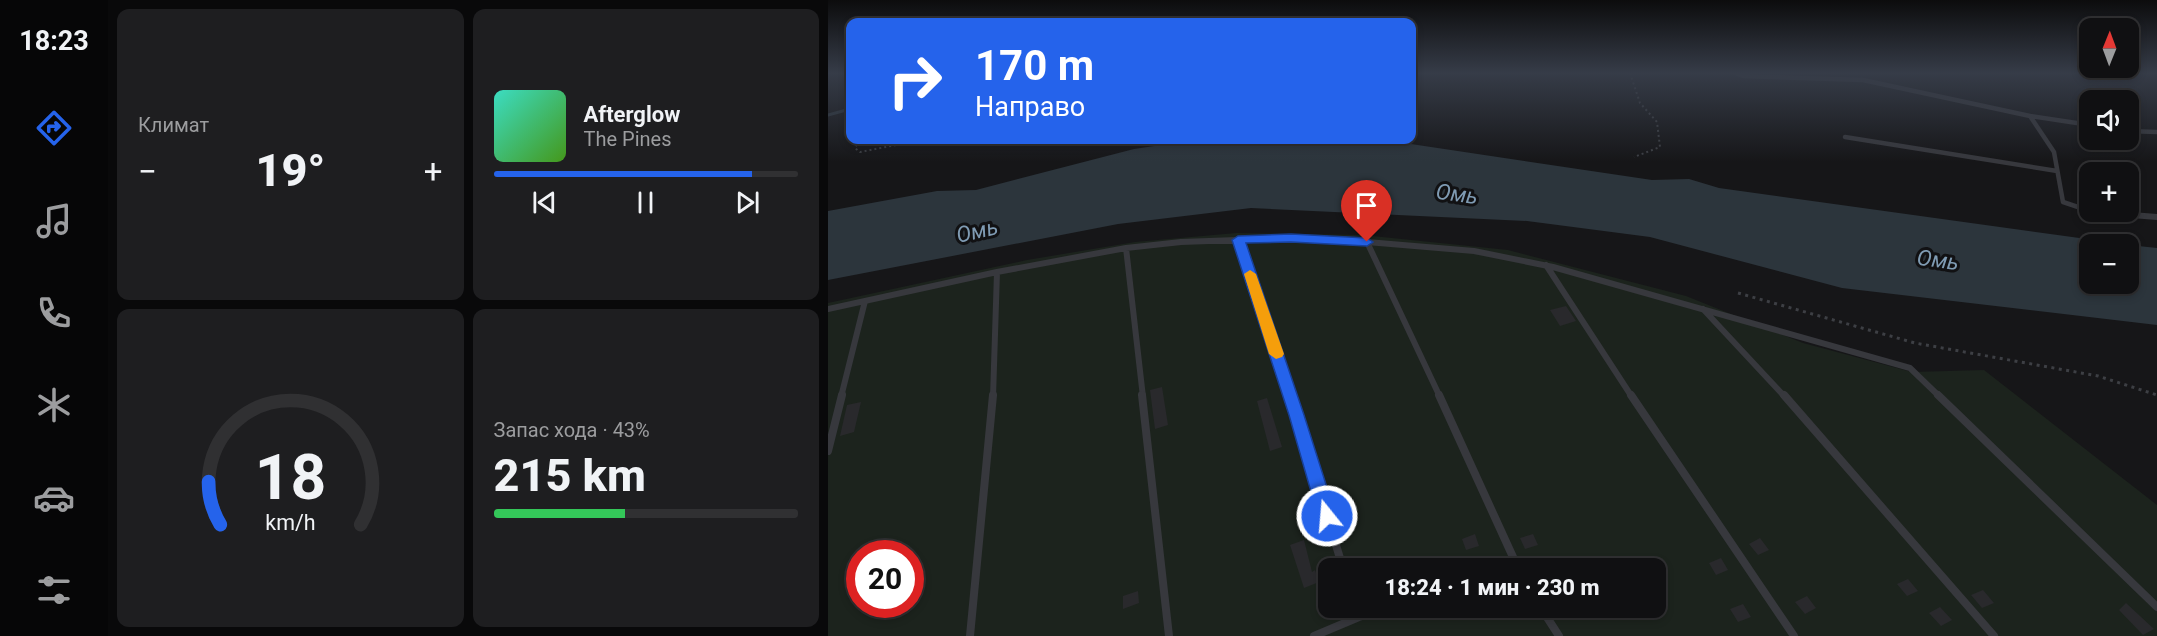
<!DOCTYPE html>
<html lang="ru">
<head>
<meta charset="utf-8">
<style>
	body { margin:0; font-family:Roboto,sans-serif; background:#1e1e20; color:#f1f3f6; height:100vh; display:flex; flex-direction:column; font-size:22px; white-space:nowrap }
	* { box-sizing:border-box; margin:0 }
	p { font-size:20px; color:#9c9d9f }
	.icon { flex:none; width:33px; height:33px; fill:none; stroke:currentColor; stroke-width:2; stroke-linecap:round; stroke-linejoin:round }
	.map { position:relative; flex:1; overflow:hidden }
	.panel { display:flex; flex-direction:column; gap:9px; padding:9px; background:#09090a; width:720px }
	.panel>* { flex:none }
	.hud { position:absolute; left:18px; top:18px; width:570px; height:126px; border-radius:12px; box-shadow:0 3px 9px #0003,0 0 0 2px #303032; background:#2563eb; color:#fff; overflow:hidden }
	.needle { width:39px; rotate:1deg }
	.buttons { position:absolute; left:1251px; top:18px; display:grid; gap:12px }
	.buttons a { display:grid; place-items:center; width:60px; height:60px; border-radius:12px; background:#101012; box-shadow:0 3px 9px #0003,0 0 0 2px #303032; font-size:30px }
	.speed { position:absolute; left:18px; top:540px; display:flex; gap:12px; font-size:30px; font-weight:700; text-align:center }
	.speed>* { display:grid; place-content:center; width:78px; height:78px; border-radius:50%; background:#101012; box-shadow:0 3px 9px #0003,0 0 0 2px #303032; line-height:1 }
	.speed .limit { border:9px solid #d22; background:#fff; color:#111 }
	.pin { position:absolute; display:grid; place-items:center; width:51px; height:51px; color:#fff; margin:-62px -26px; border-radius:50% 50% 50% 0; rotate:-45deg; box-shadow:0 0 6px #0007 }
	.pin .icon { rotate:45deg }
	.me { position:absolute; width:66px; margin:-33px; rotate:343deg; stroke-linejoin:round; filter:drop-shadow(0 0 4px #0008) }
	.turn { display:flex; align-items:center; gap:21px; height:126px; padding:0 30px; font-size:27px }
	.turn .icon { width:78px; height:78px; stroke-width:2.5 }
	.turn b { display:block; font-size:42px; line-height:51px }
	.big { font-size:45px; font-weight:800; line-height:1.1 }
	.panel .widget { flex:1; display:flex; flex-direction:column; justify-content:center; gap:9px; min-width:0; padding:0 21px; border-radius:12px; background:#1e1e20 }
	.panel .dial { align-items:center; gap:0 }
	.dial svg { height:156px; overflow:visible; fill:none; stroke:#303032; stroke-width:7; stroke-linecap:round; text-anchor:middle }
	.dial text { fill:#f1f3f6; stroke:none }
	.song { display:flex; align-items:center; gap:18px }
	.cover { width:72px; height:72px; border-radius:9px; background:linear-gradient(135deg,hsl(170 70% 55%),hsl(100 70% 35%)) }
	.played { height:6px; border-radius:3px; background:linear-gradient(90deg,#2563eb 85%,#303032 85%) }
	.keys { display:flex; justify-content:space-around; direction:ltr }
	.heat { display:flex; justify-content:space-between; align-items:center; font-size:33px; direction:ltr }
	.charge { height:9px; border-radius:4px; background:linear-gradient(90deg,#34c759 43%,#303032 0) }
	.panel .tiles { flex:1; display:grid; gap:9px; grid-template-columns:repeat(2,1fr) }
	.trip { position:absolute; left:490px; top:558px; width:348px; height:60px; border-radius:12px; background:#101012; box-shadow:0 3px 9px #0003,0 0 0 2px #303032; font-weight:800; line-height:60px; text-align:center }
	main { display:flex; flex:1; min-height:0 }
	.dock { display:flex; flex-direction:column; width:108px; justify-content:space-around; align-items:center; background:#060607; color:#9c9d9f }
	.dock .icon { width:42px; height:42px }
	.dock .current { color:#2563eb }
	.dock b { font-size:27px; color:#f1f3f6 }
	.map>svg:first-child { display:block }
</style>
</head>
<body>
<main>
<nav class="dock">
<b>18:23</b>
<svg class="icon current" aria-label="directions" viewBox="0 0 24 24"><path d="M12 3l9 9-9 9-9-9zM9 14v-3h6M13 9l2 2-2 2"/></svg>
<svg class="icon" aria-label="music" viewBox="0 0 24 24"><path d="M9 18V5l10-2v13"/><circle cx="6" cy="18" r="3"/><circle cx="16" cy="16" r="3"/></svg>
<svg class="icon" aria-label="phone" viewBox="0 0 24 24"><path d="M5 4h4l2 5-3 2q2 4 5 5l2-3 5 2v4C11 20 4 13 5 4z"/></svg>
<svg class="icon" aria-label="climate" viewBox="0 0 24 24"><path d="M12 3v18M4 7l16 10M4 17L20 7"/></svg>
<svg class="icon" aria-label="car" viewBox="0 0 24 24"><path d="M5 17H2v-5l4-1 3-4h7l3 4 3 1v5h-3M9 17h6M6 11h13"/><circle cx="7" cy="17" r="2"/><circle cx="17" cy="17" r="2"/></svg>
<svg class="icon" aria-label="filters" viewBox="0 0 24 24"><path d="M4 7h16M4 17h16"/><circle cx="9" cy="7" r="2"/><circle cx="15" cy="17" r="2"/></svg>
</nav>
<section class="panel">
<div class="tiles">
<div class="widget"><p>Климат</p>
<div class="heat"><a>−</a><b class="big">19°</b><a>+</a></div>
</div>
<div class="widget">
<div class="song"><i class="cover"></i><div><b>Afterglow</b><p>The Pines</p></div></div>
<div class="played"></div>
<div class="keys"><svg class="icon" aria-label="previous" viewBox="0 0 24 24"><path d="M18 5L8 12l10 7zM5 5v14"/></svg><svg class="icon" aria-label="pause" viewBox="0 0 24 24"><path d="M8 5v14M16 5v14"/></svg><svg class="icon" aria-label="next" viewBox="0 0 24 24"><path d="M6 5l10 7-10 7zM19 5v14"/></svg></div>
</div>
<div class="widget dial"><svg viewBox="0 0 100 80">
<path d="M14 69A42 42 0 1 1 86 69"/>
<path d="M14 69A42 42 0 0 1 8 47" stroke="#2563eb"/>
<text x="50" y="56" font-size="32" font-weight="700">18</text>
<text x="50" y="72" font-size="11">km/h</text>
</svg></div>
<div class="widget"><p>Запас хода · 43%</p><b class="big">215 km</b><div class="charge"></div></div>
</div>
</section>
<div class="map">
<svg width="1329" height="636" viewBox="0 0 1329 636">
	<rect width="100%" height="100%" fill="#161618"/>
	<path fill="#1c231d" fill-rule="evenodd" d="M408 233 535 235 680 250 858 296 975 343 1084 372 1156 370 1329 505V636H0V303L199 260 307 242ZM32 554H82V604H32ZM501 568H828V608H501Z"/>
	<path fill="#2c353c" d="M445 140H549L583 144 824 180 861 179 891 188 1295 244H1262V284H1300L1301 245 1329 248V325L1014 288 822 237 699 221 423 208 290 224 0 280V211L109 191 148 190 306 149 360 141Z"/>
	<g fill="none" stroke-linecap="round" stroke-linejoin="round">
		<path stroke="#2c353c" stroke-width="3" d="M0 115 22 109"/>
	</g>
	<path fill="#29292c" d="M738 306 748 321 732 326 722 310Z
		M334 387 340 425 327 429 322 390Z
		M439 398 454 447 442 451 429 401Z
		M33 402 26 432 12 436 19 405Z
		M647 534 651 546 638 550 634 539Z
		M705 534 710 545 697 549 692 538Z
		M932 538 941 550 930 555 921 544Z
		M476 540 484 572 487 570 491 582 476 588 462 545Z
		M893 558 900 570 888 575 881 563Z
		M1080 579 1090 591 1079 596 1069 584Z
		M1155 590 1166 603 1154 608 1143 595Z
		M310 591 311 603 295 609V596Z
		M979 596 988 608 977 614 967 602Z
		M1298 603 1326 629 1315 635 1291 610Z
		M915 604 923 617 910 622 902 609Z
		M1112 607 1124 620 1113 626 1101 613Z"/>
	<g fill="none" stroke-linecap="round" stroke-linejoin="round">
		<path stroke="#3d3f44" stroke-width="2" stroke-dasharray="2 3" stroke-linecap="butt" d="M802 73 812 103 829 122 832 147 806 157
			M31 140 27 148 32 152 94 140"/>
		<path stroke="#3d3f44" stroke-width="3" stroke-dasharray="3 4.5" stroke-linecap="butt" d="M910 293 1087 343 1270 376 1329 395"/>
		<path stroke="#37383d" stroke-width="4.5" d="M907 73 916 76 1035 80 1202 116 1226 152 1235 202 1262 211
			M1202 116 1262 125
			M1300 131 1329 132
			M1017 137 1229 171
			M1262 212 1286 214"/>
		<path stroke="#37383d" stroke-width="6" d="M1266 212 1329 217
			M410 240 463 397
			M539 242 612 397
			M298 248 315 397
			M718 265 804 397
			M0 309 169 272 298 248 353 242 463 238 539 242 646 251 725 267 1082 368 1112 397
			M875 309 957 397
			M13 397 37 301
			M165 397 169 272"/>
		<path stroke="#37383d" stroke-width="8" d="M314 395 341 636
			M462 395 515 568
			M611 395 690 568
			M803 395 966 636
			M956 395 1166 636
			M1110 395 1329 607
			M0 451 14 395
			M528 608 531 617
			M713 608 731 636
			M142 636 165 395
			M486 636 531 617 564 608"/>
	</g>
	<linearGradient id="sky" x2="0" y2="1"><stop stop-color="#0c0c0d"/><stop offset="0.45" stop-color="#363c48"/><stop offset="1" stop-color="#363c48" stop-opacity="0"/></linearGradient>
	<rect width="1329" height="162" fill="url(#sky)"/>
	<path fill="#2563eb" stroke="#184099" stroke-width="1.5" d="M463 234 539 238 545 242 539 246 463 242 418 243 476 415 508 516 505 522 499 524 493 522 490 516 461 415 404 240 410 236Z"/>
	<path fill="#f59e0b" d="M422 270 428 274 456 354 454 357 448 359 441 354 416 274Z"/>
	<g text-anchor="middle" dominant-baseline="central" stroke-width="6" stroke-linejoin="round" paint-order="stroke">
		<g font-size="22" font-style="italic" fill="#7f9bb3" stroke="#111113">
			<text transform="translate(629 194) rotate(8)">Омь</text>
			<text transform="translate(149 231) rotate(-13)">Омь</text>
			<text transform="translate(1110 260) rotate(8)">Омь</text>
		</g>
	</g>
</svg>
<div class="buttons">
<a><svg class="needle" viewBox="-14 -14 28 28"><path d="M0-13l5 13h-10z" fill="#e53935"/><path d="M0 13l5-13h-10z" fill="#9c9d9f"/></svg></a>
<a><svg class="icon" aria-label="sound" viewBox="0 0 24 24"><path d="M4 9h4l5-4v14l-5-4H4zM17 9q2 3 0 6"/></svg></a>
<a>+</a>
<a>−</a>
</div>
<div class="speed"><div class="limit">20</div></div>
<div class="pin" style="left:539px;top:242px;background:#d93025"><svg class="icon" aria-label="arrive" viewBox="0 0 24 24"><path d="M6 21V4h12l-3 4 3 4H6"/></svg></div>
<svg class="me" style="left:499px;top:516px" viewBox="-20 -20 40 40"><circle r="17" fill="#2563eb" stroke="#fff" stroke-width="3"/><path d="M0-11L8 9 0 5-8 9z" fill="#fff"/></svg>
<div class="trip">18:24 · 1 мин · 230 m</div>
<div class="hud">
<div class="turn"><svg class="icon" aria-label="right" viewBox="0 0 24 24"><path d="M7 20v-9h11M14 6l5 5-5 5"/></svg><div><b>170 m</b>Направо</div></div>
</div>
</div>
</main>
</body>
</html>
